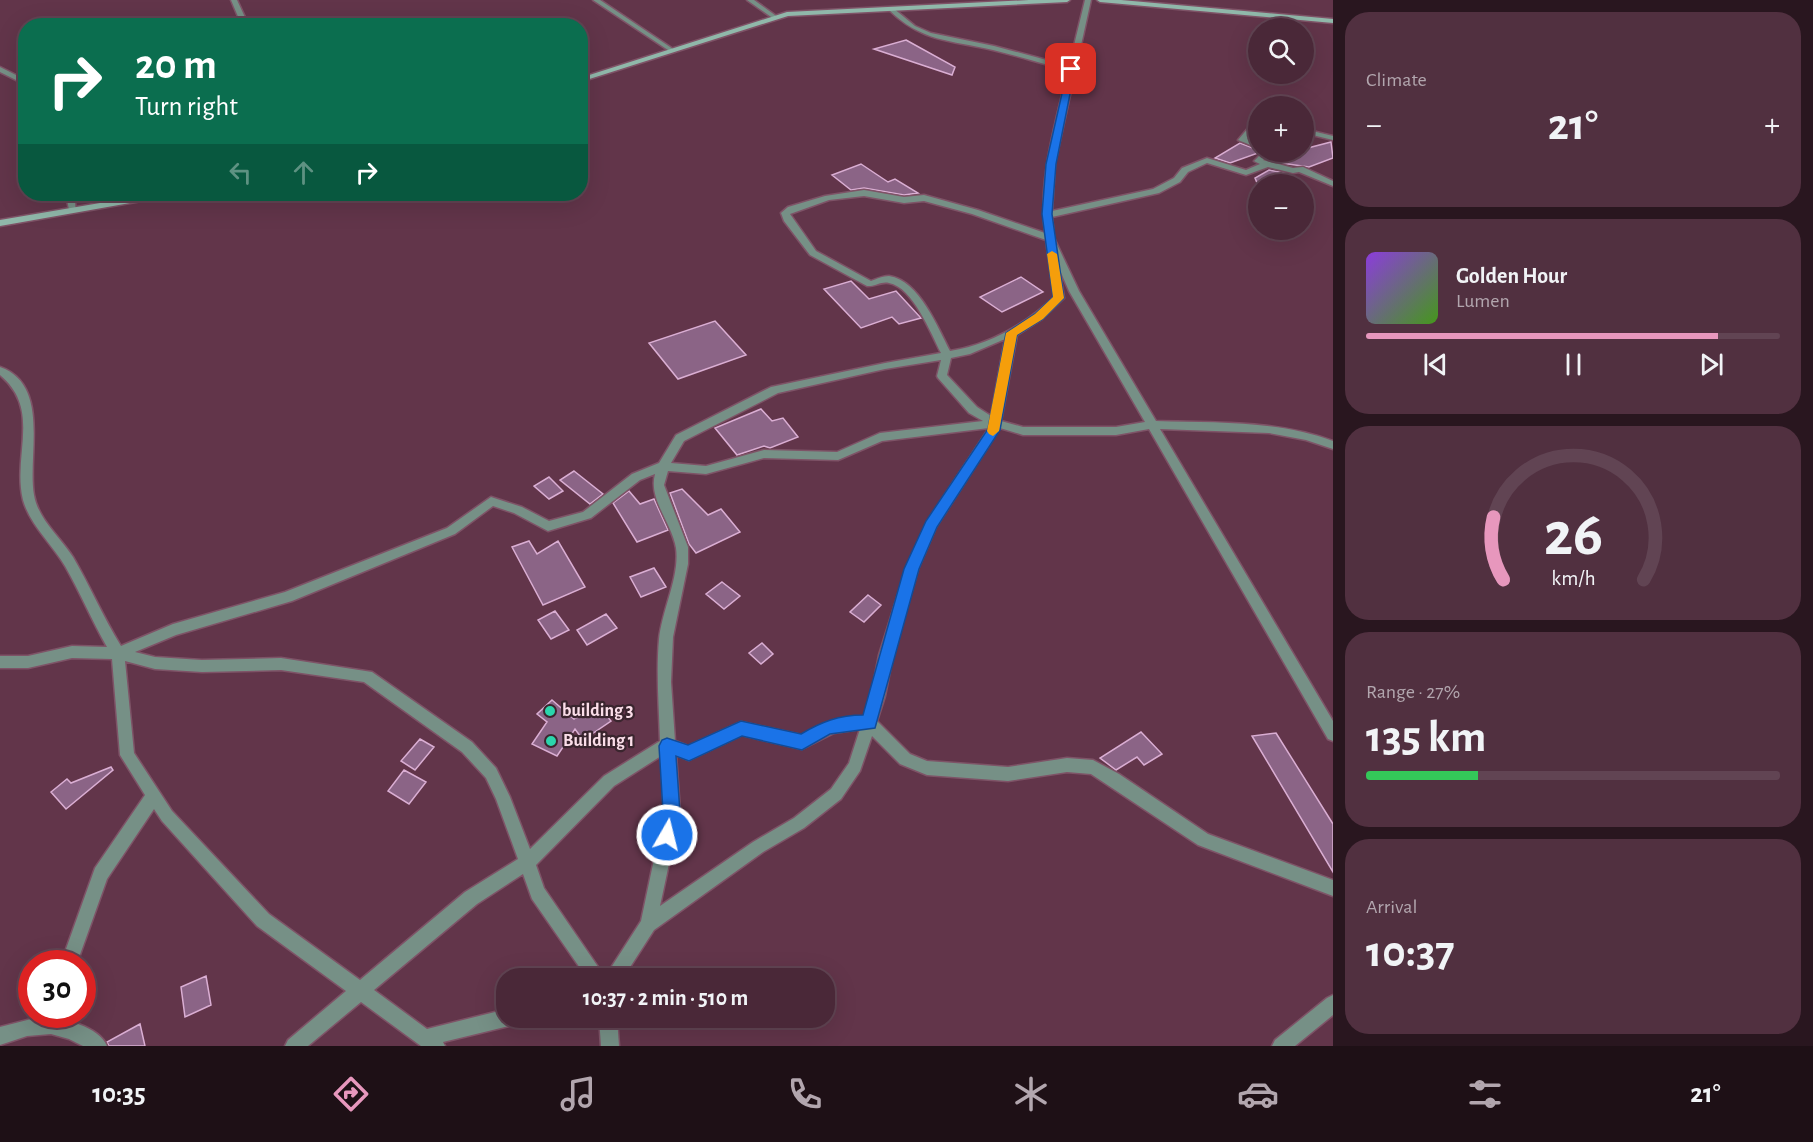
<!DOCTYPE html>
<html lang="en">
<head>
<meta charset="utf-8">
<style>
	body { margin:0; font-family:"Alegreya Sans",sans-serif; background:#513040; color:#f1f3f6; height:100vh; display:flex; flex-direction:column; font-size:22px; white-space:nowrap }
	* { box-sizing:border-box; margin:0 }
	p { font-size:20px; color:#b2a6ae }
	.icon { flex:none; width:33px; height:33px; fill:none; stroke:currentColor; stroke-width:2; stroke-linecap:round; stroke-linejoin:round }
	.map { position:relative; flex:1; overflow:hidden }
	.drawer { display:flex; flex-direction:column; gap:12px; padding:12px; background:#29161f; width:480px }
	.drawer>* { flex:none }
	.guide { position:absolute; left:18px; top:18px; width:570px; height:183px; border-radius:24px; box-shadow:0 6px 24px #0002,0 0 0 2px #614453; background:#0b6e4f; color:#fff; overflow:hidden }
	.buttons { position:absolute; left:1248px; top:18px; display:grid; gap:12px }
	.buttons a { display:grid; place-items:center; width:66px; height:66px; border-radius:50%; background:#4a2838; box-shadow:0 6px 24px #0002,0 0 0 2px #614453; font-size:30px }
	.speed { position:absolute; left:18px; top:950px; display:flex; gap:12px; font-size:30px; font-weight:700; text-align:center }
	.speed>* { display:grid; place-content:center; width:78px; height:78px; border-radius:50%; background:#4a2838; box-shadow:0 6px 24px #0002,0 0 0 2px #614453; line-height:1 }
	.speed .limit { border:9px solid #d22; background:#fff; color:#111 }
	.pin { position:absolute; display:grid; place-items:center; width:51px; height:51px; color:#fff; margin:-26px; border-radius:12px; box-shadow:0 3px 9px #0006 }
	.me { position:absolute; width:66px; margin:-33px; rotate:8deg; stroke-linejoin:round; filter:drop-shadow(0 0 4px #0008) }
	.turn { display:flex; align-items:center; gap:21px; height:126px; padding:0 18px; font-size:27px }
	.turn .icon { width:78px; height:78px; stroke-width:2.5 }
	.turn b { display:block; font-size:42px; line-height:51px }
	.lanes { display:flex; align-items:center; height:57px; padding:0 18px; background:#0003; justify-content:center; gap:30px; direction:ltr }
	.lanes .off { opacity:.35 }
	.big { font-size:45px; font-weight:700; line-height:1.1 }
	.drawer .widget { flex:1; display:flex; flex-direction:column; justify-content:center; gap:9px; min-width:0; padding:0 21px; border-radius:24px; background:#513040 }
	.drawer .dial { align-items:center; gap:0 }
	.dial svg { height:156px; overflow:visible; fill:none; stroke:#614453; stroke-width:7; stroke-linecap:round; text-anchor:middle }
	.dial text { fill:#f1f3f6; stroke:none }
	.song { display:flex; align-items:center; gap:18px }
	.cover { width:72px; height:72px; border-radius:9px; background:linear-gradient(135deg,hsl(270 70% 55%),hsl(100 70% 35%)) }
	.played { height:6px; border-radius:3px; background:linear-gradient(90deg,#e797bd 85%,#614453 85%) }
	.keys { display:flex; justify-content:space-around; direction:ltr }
	.heat { display:flex; justify-content:space-between; align-items:center; font-size:33px; direction:ltr }
	.charge { height:9px; border-radius:4px; background:linear-gradient(90deg,#34c759 27%,#614453 0) }
	.trip { position:absolute; left:496px; top:968px; width:339px; height:60px; border-radius:24px; background:#4a2838; box-shadow:0 6px 24px #0002,0 0 0 2px #614453; font-weight:700; line-height:60px; text-align:center }
	.dock { display:flex; height:96px; justify-content:space-around; align-items:center; background:#1e1016; color:#b2a6ae }
	.dock .icon { width:42px; height:42px }
	.dock .current { color:#e797bd }
	.dock b { font-size:27px; color:#f1f3f6 }
	main { display:flex; flex:1; min-height:0 }
	.map>svg:first-child { display:block }
</style>
</head>
<body>
<main>
<div class="map">
<svg width="1333" height="1046" viewBox="0 0 1333 1046">
	<rect width="100%" height="100%" fill="#62354a"/>
	<path fill="#8b6486" stroke="#daaed3" stroke-width="1.5" d="M906 40 955 67 952 75 874 49Z
		M1331 142 1333 158 1309 167 1281 163 1304 149Z
		M1240 143 1258 150V153L1230 163 1215 158Z
		M861 164 888 182 895 179 918 193 904 195 864 188 851 190 832 175Z
		M1269 170 1289 174 1258 185 1255 178Z
		M1021 277 1043 292 1002 312 980 297Z
		M851 281 869 299 896 291 921 318 899 324 892 317 861 328 824 289Z
		M715 321 746 355 678 379 649 343Z
		M761 409 772 421 783 418 798 437 770 448 764 446 737 455 715 428Z
		M574 471 603 494 590 504 560 480Z
		M549 477 563 491 549 499 534 486Z
		M682 489 708 515 721 509 740 532 696 553 689 544 670 493Z
		M629 491 640 504 654 499 668 530 637 542 613 503Z
		M529 541 537 554 558 541 585 587 543 605 512 547Z
		M654 568 666 587 641 597 630 577Z
		M722 582 740 596 724 609 706 594Z
		M868 595 881 605 864 622 850 612Z
		M555 611 569 630 551 639 538 620Z
		M606 614 617 628 587 645 577 630Z
		M762 643 773 654 761 664 749 653Z
		M552 700 574 719 597 704 611 721 583 740 575 729 557 756 532 744 547 722 537 714Z
		M1141 732 1162 754 1144 765 1137 757 1116 770 1100 758Z
		M1276 733 1333 824V872L1252 736Z
		M420 739 434 747 415 770 401 761Z
		M111 767 113 770 66 809 51 792 67 779 71 783Z
		M404 770 426 782 409 804 388 791Z
		M206 976 211 1005 185 1017 181 987Z
		M140 1024 145 1046H109L107 1042Z"/>
	<g fill="none" stroke-linecap="round" stroke-linejoin="round">
		<g stroke="#7e5367" stroke-width="3">
			<path id="street" d="M231 0H237L249 26H242Z
				M593 0H600L676 51 671 52Z
				M747 0H754L779 18 774 19Z
				M1085 0H1091L1055 163 1052 211 1153 189 1174 178 1182 168 1207 158 1246 170 1260 164 1254 161 1263 152H1271L1263 160 1293 168 1303 167 1333 181V186L1299 172 1293 173 1268 167 1246 175 1207 163 1188 172 1180 182 1159 193 1052 217 1054 238 1079 291 1156 421C1216 423 1276 420 1333 441V449L1306 440 1269 433 1160 429 1333 721V741L1328 739 1149 429 1116 435H1023L1000 428 936 527 918 569 893 655 885 696 877 721 910 754 927 761 1008 767 1067 758 1093 760 1119 774 1208 834 1333 880V896L1198 845 1091 774 1067 772 1008 781 927 775 900 764 872 736 860 771 841 799 804 828 763 852 654 930 623 978H587L532 899 523 874 477 904 374 990 427 1029 507 1009V1017H518L515 1023 509 1026 443 1042 445 1046H421L361 1002 308 1046H285L288 1040 346 991 257 926 162 821 154 809 107 879 77 963H61L95 868 145 795 120 755 112 659 72 658 28 668H0V656H28L72 646 107 647C92 621 80 592 65 566 52 544 30 525 23 500 12 455 42 410 0 375V367C51 385 27 456 34 495 38 519 60 537 73 557 90 586 103 617 121 646L173 624 285 592 447 528 491 497 522 507 549 521 583 512 632 474 659 463 676 435 771 387 885 363 941 353C931 334 913 287 889 283 881 281 875 287 867 286L810 255 784 221 781 213 788 207 825 196 864 190 904 197 924 195 978 210 1045 233C1038 178 1056 123 1068 70 1043 64 1018 56 993 50 950 40 921 42 888 9L893 8 915 26 931 33 994 46 1069 66ZM864 196 904 203 924 201 972 214 1046 240 1054 297C1026 324 989 345 950 351 938 328 919 280 889 276 883 276 876 279 871 281L816 251 790 214 829 200ZM1059 268 1069 291 1145 422 1116 427H1023L1001 421 1017 335 1042 319 1064 298ZM1005 339 991 416 977 407 947 375 951 358 970 354ZM941 360 937 376 938 378 969 413 983 421 880 433 837 452 764 450 706 466 671 463 684 441 778 393 885 369ZM989 428 927 522 906 569 879 655 871 696 864 717 834 720 801 735 741 722 688 746 675 741 671 682 673 637 688 564V547L664 485 668 471 706 474 764 458 838 460 882 441ZM655 474C648 499 672 523 676 548 680 576 662 610 659 639 656 673 659 707 660 741L604 776 530 849 510 797 496 768 472 742 372 672 281 658 202 660 155 657 135 652 176 635 292 601 455 534 493 506 514 513 548 531 591 518 640 480ZM125 661 155 669 202 672 281 670 364 682 462 752 486 778 496 799 518 859 465 892 360 980 269 914 172 811 134 753ZM860 729 849 763 831 789 794 818 753 842 660 906 680 812 676 755 689 760 742 735 802 749 834 733ZM661 756 664 812 641 921 605 977 544 888 536 865 614 786Z
				M0 67 26 80V85L0 72Z
				M1255 120H1258V126L1247 139 1258 143V148L1238 140Z
				M1304 129 1333 136V140L1304 133Z
				M66 194H74L76 212 69 210Z
				M1333 995V1015L1295 1046H1272L1275 1040 1327 998Z
				M39 1017C59 1016 99 1026 107 1046H83L69 1039 51 1034 27 1036 0 1045V1027Z
				M599 1017H617L619 1046H601Z"/>
		</g>
		<g stroke="#7e5367" stroke-width="3">
			<path id="secondary" d="M1029 0H1070L1067 2 788 16 580 82V78L787 12Z
				M1097 0H1121L1333 19V23L1100 2Z
				M153 194H168L164 197 0 226V220Z"/>
		</g>
		<use href="#street" fill="#769086" fill-rule="evenodd"/>
		<use href="#secondary" fill="#90b8aa" fill-rule="evenodd"/>
	</g>
	<path fill="#1a73e8" stroke="#114b97" stroke-width="1.5" d="M1068 67 1075 69 1056 164 1052 214 1064 298 1043 319 1017 335 1000 430 937 527 919 569 875 728 830 734 802 750 742 736 689 761 676 756 680 812 673 841 667 843 661 841 658 835 663 812 659 746 662 740 667 738 688 745 741 721 801 734C821 722 839 715 863 715L904 569 926 521 988 429 1006 333 1035 314 1053 297 1042 214 1046 164Z"/>
	<path fill="#f59e0b" d="M1052 251 1057 254 1064 298 1043 319 1017 335 999 431 993 436 989 434 987 431 1006 333 1035 314 1053 297 1047 254Z"/>
	<g fill="#2bd5ac" stroke="#3a252e" stroke-width="2">
		<circle cx="550" cy="711" r="6"/>
		<circle cx="551" cy="741" r="6"/>
	</g>
	<g text-anchor="middle" dominant-baseline="central" stroke-width="4.5" stroke-linejoin="round" paint-order="stroke">
		<g font-size="18" font-weight="bold" fill="#fbdee9" stroke="#3a252e" text-anchor="start">
			<text x="562" y="711">building 3</text>
			<text x="563" y="741">Building 1</text>
		</g>
	</g>
</svg>
<div class="buttons">
<a><svg class="icon" aria-label="search" viewBox="0 0 24 24"><circle cx="10" cy="10" r="6"/><path d="M15 15l6 6"/></svg></a>
<a>+</a>
<a>−</a>
</div>
<div class="speed"><div class="limit">30</div></div>
<div class="pin" style="left:1071px;top:69px;background:#d93025"><svg class="icon" aria-label="arrive" viewBox="0 0 24 24"><path d="M6 21V4h12l-3 4 3 4H6"/></svg></div>
<svg class="me" style="left:667px;top:835px" viewBox="-20 -20 40 40"><circle r="17" fill="#1a73e8" stroke="#fff" stroke-width="3"/><path d="M0-11L8 9 0 5-8 9z" fill="#fff"/></svg>
<div class="trip">10:37 · 2 min · 510 m</div>
<div class="guide">
<div class="turn"><svg class="icon" aria-label="right" viewBox="0 0 24 24"><path d="M7 20v-9h11M14 6l5 5-5 5"/></svg><div><b>20 m</b>Turn right</div></div>
<div class="lanes"><svg class="icon off" aria-label="left" viewBox="0 0 24 24"><path d="M17 20v-9H6M10 6l-5 5 5 5"/></svg><svg class="icon off" aria-label="ahead" viewBox="0 0 24 24"><path d="M12 20V5M6 11l6-6 6 6"/></svg><svg class="icon" aria-label="right" viewBox="0 0 24 24"><path d="M7 20v-9h11M14 6l5 5-5 5"/></svg></div>
</div>
</div>
<section class="drawer">
<div class="widget"><p>Climate</p>
<div class="heat"><a>−</a><b class="big">21°</b><a>+</a></div>
</div>
<div class="widget">
<div class="song"><i class="cover"></i><div><b>Golden Hour</b><p>Lumen</p></div></div>
<div class="played"></div>
<div class="keys"><svg class="icon" aria-label="previous" viewBox="0 0 24 24"><path d="M18 5L8 12l10 7zM5 5v14"/></svg><svg class="icon" aria-label="pause" viewBox="0 0 24 24"><path d="M8 5v14M16 5v14"/></svg><svg class="icon" aria-label="next" viewBox="0 0 24 24"><path d="M6 5l10 7-10 7zM19 5v14"/></svg></div>
</div>
<div class="widget dial"><svg viewBox="0 0 100 80">
<path d="M14 69A42 42 0 1 1 86 69"/>
<path d="M14 69A42 42 0 0 1 9 37" stroke="#e797bd"/>
<text x="50" y="56" font-size="32" font-weight="700">26</text>
<text x="50" y="72" font-size="11">km/h</text>
</svg></div>
<div class="widget"><p>Range · 27%</p><b class="big">135 km</b><div class="charge"></div></div>
<div class="widget"><p>Arrival</p><b class="big">10:37</b></div>
</section>
</main>
<nav class="dock">
<b>10:35</b>
<svg class="icon current" aria-label="directions" viewBox="0 0 24 24"><path d="M12 3l9 9-9 9-9-9zM9 14v-3h6M13 9l2 2-2 2"/></svg>
<svg class="icon" aria-label="music" viewBox="0 0 24 24"><path d="M9 18V5l10-2v13"/><circle cx="6" cy="18" r="3"/><circle cx="16" cy="16" r="3"/></svg>
<svg class="icon" aria-label="phone" viewBox="0 0 24 24"><path d="M5 4h4l2 5-3 2q2 4 5 5l2-3 5 2v4C11 20 4 13 5 4z"/></svg>
<svg class="icon" aria-label="climate" viewBox="0 0 24 24"><path d="M12 3v18M4 7l16 10M4 17L20 7"/></svg>
<svg class="icon" aria-label="car" viewBox="0 0 24 24"><path d="M5 17H2v-5l4-1 3-4h7l3 4 3 1v5h-3M9 17h6M6 11h13"/><circle cx="7" cy="17" r="2"/><circle cx="17" cy="17" r="2"/></svg>
<svg class="icon" aria-label="filters" viewBox="0 0 24 24"><path d="M4 7h16M4 17h16"/><circle cx="9" cy="7" r="2"/><circle cx="15" cy="17" r="2"/></svg>
<b>21°</b>
</nav>
</body>
</html>
